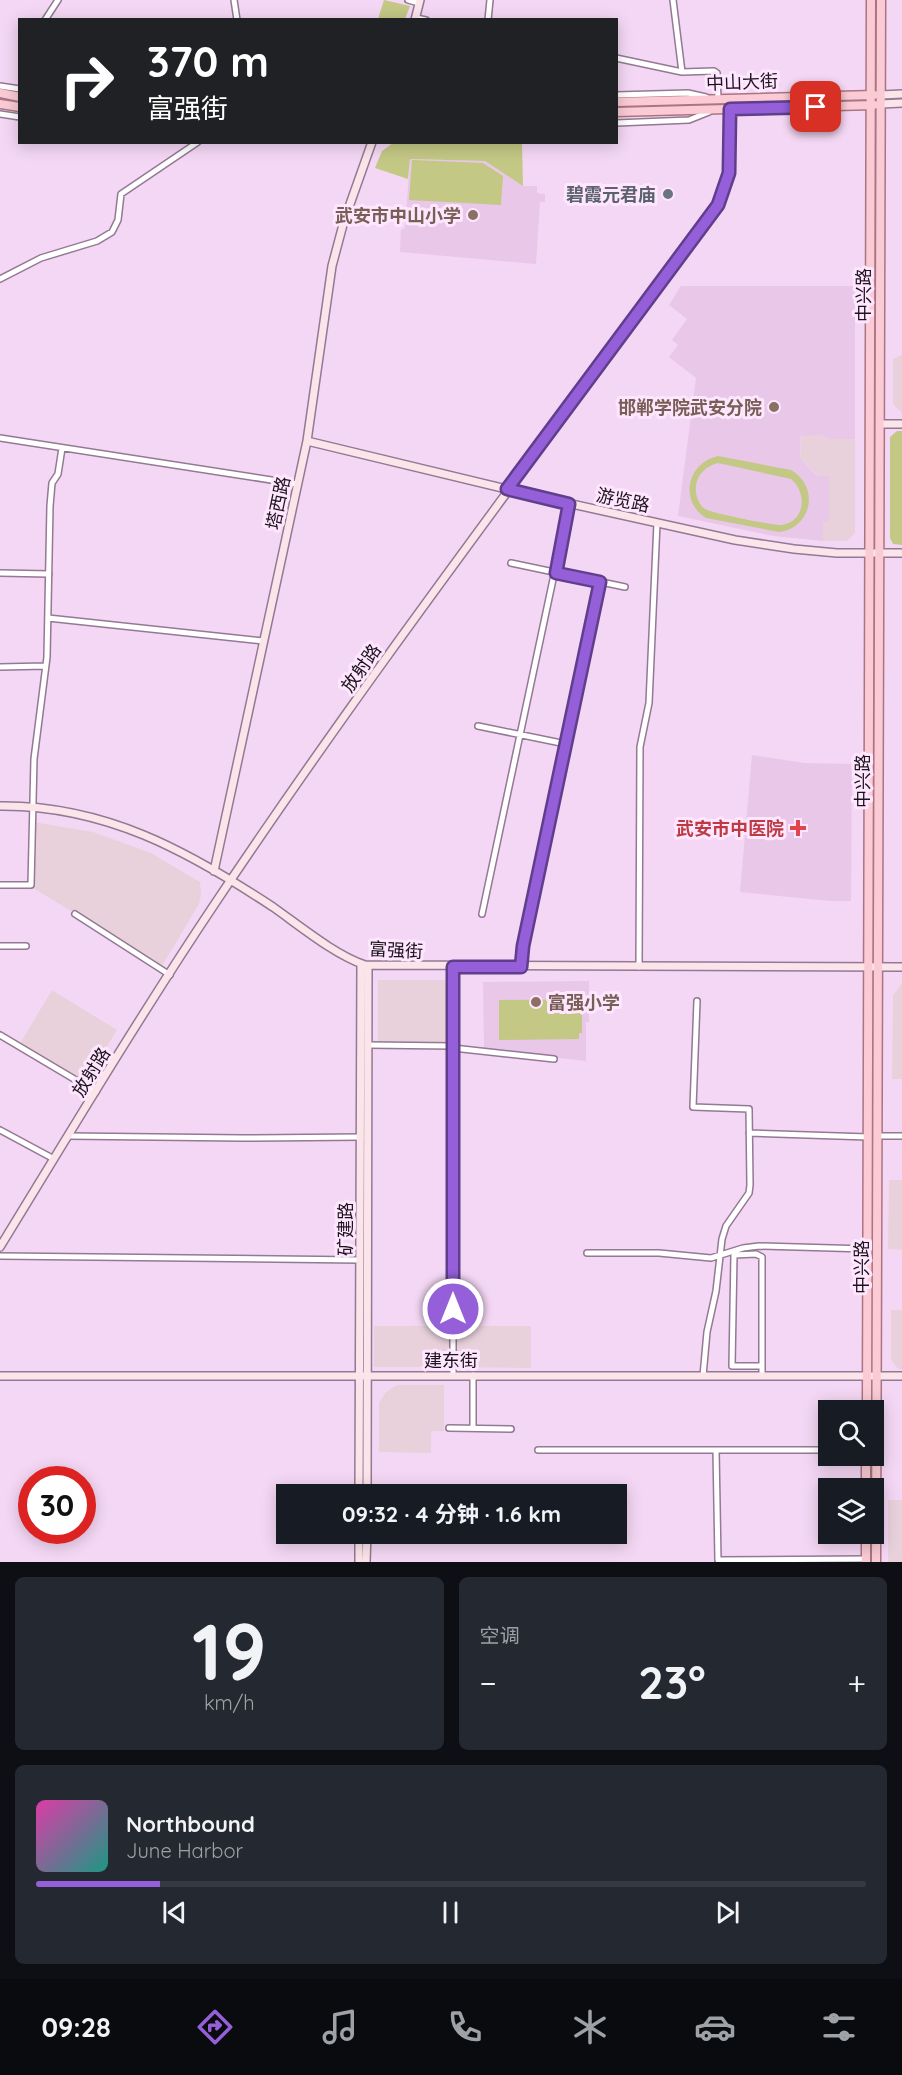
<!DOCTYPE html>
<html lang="zh">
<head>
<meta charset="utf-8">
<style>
	body { margin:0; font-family:Quicksand,"Noto Sans SC",sans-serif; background:#242831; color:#f1f3f6; height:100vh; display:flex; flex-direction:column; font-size:22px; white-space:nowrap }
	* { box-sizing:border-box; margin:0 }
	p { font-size:20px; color:#9ea1a6 }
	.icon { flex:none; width:33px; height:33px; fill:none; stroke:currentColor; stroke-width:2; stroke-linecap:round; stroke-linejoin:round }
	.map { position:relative; height:1562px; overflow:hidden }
	.sheet { display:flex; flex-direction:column; gap:15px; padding:15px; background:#0d0f14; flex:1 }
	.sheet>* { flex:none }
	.banner { position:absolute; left:18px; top:18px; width:600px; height:126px; border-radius:0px; box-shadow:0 3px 15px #0003; background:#202124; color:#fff; overflow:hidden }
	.fabs { position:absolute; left:818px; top:1400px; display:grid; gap:12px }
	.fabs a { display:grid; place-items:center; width:66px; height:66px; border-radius:0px; background:#171b24; box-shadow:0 3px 15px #0003; font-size:30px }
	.speed { position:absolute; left:18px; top:1466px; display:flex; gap:12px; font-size:30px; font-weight:700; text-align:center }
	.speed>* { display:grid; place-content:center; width:78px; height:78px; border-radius:50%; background:#171b24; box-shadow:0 3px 15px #0003; line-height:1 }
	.speed .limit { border:9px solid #d22; background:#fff; color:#111 }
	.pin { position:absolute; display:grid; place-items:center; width:51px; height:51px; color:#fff; margin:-26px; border-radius:12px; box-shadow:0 3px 9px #0006 }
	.me { position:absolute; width:66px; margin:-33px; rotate:0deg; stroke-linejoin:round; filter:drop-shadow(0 0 4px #0008) }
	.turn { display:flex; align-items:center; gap:21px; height:126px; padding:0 30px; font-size:27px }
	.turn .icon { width:78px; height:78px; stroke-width:2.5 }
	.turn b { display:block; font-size:42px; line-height:51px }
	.big { font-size:45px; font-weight:700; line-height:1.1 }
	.sheet .tile { flex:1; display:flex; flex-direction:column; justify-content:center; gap:9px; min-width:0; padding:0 21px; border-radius:9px; background:#242831 }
	.sheet .dial { align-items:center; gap:0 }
	.dial b { font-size:78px; line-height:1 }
	.song { display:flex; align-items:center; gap:18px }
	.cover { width:72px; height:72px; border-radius:9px; background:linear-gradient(135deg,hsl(320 70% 55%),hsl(170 70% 35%)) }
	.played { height:6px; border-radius:3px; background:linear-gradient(90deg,#945fd8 15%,#363941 15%) }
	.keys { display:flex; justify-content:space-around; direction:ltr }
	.heat { display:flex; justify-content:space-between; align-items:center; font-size:33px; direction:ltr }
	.sheet .tiles { flex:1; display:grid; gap:15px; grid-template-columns:1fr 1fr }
	.tile:last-child { grid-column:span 2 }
	.trip { position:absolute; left:276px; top:1484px; width:351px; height:60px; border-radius:0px; background:#171b24; box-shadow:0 3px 15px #0003; font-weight:700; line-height:60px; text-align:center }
	.tabs { display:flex; height:96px; justify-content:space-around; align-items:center; background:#090b0e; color:#9ea1a6 }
	.tabs .icon { width:42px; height:42px }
	.tabs .selected { color:#945fd8 }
	.tabs b { font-size:27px; color:#f1f3f6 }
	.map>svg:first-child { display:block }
</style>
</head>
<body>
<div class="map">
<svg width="902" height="1562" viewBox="0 0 902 1562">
	<rect width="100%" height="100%" fill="#f4d7f4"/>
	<path fill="#e9d1db" d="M902 355V413L893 404V359Z
		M802 435H822L828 439H855V533L847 541H823V521H829L828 476H818L800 458Z
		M33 822 93 832 151 853 200 882 201 895 199 904 162 966 33 888Z
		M378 980H452V1045L378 1043Z
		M902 983V1079H892L893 995Z
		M52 990 117 1030 84 1085 19 1045Z
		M889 1180H902V1250L888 1249Z
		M891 1310H902V1369H898L891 1359Z
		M374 1326H451V1367H374Z
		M456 1326H531V1368L456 1367Z
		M397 1385H444V1431H431V1453L379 1452V1403L386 1392Z
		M888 1500H902V1562H888Z"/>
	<path fill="#e9c7e9" d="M410 159 485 161 523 186H537V193L545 194V202H540L536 264 400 252 401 230 405 228Z
		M681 286H855V439H828L822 435 801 436 800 458 817 476H829V521L823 522V541L773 536 678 516 696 378 669 357 678 345 672 340 687 319 669 305Z
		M752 755 804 763 852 764 851 901H830L740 892Z
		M589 981V1022H586V1061L484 1050 483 982Z"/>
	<path fill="#c3c885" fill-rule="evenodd" d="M384 0 410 6 405 19H378Z
		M393 143H522L523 186 485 161 410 159 408 179 375 168 382 151Z
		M412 160 483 163 503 176 501 205 409 200Z
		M897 431H902V545L893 544 890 538V437Z
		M718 456 791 470C820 487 812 528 779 532L706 518C679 501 687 463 718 456ZM718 463 791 479C807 492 806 521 782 525 775 526 711 513 705 509 698 504 695 494 696 485 698 473 707 466 718 463Z
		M582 999V1033H579V1039L499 1040V1000Z"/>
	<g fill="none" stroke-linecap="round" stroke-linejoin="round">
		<g stroke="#937993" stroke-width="8">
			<path id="street" d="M234 0 237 20
				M408 0 419 3
				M673 0 682 72
				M416 18 426 20
				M45 20 58 0
				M488 20 490 0
				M616 58 682 72 714 71 717 73 718 99
				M0 86 20 89
				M616 95 688 93 706 97
				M0 114 20 117
				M616 123 689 120 709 112
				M0 279 41 258 97 241 112 232 118 220 121 194 198 142
				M0 438 297 484
				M511 563 625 587
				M0 573 49 574
				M48 618 263 641
				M0 667 45 666
				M478 726 566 744
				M0 885H31L34 759 47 657 50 506 52 483 58 474 62 448
				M75 914 170 975
				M482 914 569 504
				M0 946H26
				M453 967V1375
				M521 967 523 946 600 582
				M639 967 640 747 649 703 657 523
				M697 1001 693 1107 749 1109 750 1185 749 1193 726 1226 722 1239 716 1291 707 1332 703 1376
				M0 1035 96 1092
				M368 1045 453 1046
				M453 1048 554 1059
				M0 1130 54 1159
				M749 1133 868 1137
				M68 1136 242 1138 361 1137
				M878 1136H902
				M587 1253H659L711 1258 743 1248 759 1246 867 1249
				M0 1256 360 1260
				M762 1366H732L734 1255 756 1254 762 1257V1376
				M473 1375V1428
				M449 1428 511 1429
				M538 1450H828
				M716 1450 718 1560 866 1559"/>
		</g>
		<g stroke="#937993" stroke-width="10">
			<path id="secondary" d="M415 20 420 0
				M881 95 902 94
				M881 104 902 103
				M880 424H902
				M307 441 531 495 735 540 794 549 837 553H902
				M0 806C105 805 188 851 273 907 300 926 335 955 365 965L902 967
				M214 871 307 441 332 266 344 221 372 142
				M0 1247C71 1131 141 1014 216 902 375 664 550 437 718 205L729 173 730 109
				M0 1376H902
				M359 1494 361 964
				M367 1494 368 966
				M359 1562V1533
				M366 1562 367 1533"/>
		</g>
		<g stroke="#aa7482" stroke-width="11">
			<path id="primary" d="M0 93 20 97
				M616 102 874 95
				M0 104 20 107
				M616 112 874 105
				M867 1410 871 0
				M866 1488V1455
				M866 1562V1533
				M876 1562 881 0"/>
		</g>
		<use href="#street" stroke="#fff" stroke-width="5"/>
		<use href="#secondary" stroke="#fce5ea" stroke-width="7"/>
		<use href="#primary" stroke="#facbd4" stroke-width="8"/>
	</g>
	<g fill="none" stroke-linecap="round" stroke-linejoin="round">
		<g stroke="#603e8c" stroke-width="15">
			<path id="route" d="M453 1309V967H521L523 946 600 582 556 573 569 504 507 489 718 205 729 173 730 109 816 107"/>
		</g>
		<use href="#route" stroke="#945fd8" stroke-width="10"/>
	</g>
	<circle fill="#6b7280" stroke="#fee7fe" stroke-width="2" cx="668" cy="194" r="6"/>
	<g fill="#8d6e63" stroke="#fee7fe" stroke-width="2">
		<circle cx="473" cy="215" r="6"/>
		<circle cx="774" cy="407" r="6"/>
		<circle cx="536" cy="1002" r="6"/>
	</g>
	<path fill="#e0444e" stroke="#fee7fe" stroke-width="2" d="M795 819h6v6h6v6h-6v6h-6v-6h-6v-6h6z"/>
	<g text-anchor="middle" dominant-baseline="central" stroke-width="6" stroke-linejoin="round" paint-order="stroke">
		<g font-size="18" fill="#1d131d" stroke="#fee7fe">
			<text transform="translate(742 82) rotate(-2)">中山大街</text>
			<text transform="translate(863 295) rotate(-90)">中兴路</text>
			<text transform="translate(623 500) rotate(12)">游览路</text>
			<text transform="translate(278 503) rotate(-78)">塔西路</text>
			<text transform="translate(361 668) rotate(-55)">放射路</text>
			<text transform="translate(862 781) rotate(-90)">中兴路</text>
			<text transform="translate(396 950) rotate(3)">富强街</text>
			<text transform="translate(91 1072) rotate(-58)">放射路</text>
			<text transform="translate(345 1229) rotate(-90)">矿建路</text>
			<text transform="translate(861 1267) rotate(-90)">中兴路</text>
			<text x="451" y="1360">建东街</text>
		</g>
		<g font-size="18" font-weight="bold" fill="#5b616d" stroke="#fee7fe" text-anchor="end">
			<text x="656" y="194">碧霞元君庙</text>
		</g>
		<g font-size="18" font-weight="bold" fill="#785e54" stroke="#fee7fe" text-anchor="end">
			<text x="461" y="215">武安市中山小学</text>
			<text x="762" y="407">邯郸学院武安分院</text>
			<text x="548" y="1002" text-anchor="start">富强小学</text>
		</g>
		<g font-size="18" font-weight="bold" fill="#be3a42" stroke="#fee7fe" text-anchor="end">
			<text x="784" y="828">武安市中医院</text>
		</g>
	</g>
</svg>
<div class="fabs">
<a><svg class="icon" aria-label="search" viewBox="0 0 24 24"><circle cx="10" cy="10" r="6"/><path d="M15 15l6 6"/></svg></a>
<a><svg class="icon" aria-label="layers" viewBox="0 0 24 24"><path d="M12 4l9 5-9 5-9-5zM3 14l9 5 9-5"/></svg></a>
</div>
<div class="speed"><div class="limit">30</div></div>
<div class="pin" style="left:816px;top:107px;background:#d93025"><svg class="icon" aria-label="arrive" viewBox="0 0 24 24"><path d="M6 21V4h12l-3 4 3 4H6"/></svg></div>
<svg class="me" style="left:453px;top:1309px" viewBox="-20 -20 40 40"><circle r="17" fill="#945fd8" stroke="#fff" stroke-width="3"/><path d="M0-11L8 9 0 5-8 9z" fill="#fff"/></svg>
<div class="trip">09:32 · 4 分钟 · 1.6 km</div>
<div class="banner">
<div class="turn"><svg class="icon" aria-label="right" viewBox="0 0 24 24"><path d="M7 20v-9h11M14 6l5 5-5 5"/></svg><div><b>370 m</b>富强街</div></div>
</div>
</div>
<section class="sheet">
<div class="tiles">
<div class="tile dial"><b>19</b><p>km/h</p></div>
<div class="tile"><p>空调</p>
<div class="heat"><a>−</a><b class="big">23°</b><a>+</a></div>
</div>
<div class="tile">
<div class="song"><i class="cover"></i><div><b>Northbound</b><p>June Harbor</p></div></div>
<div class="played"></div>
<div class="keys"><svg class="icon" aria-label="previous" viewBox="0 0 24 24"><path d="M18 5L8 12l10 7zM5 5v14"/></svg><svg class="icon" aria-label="pause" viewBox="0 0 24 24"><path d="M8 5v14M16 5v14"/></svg><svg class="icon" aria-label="next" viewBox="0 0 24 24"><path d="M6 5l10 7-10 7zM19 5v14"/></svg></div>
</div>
</div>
</section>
<nav class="tabs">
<b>09:28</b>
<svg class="icon selected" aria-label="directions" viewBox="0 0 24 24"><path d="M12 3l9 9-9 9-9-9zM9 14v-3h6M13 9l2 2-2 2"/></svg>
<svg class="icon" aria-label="music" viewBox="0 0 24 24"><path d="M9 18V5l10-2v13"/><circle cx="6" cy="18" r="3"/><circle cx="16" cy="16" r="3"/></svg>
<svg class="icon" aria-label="phone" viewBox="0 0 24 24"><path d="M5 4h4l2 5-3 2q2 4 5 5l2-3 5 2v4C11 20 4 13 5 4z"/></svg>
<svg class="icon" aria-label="climate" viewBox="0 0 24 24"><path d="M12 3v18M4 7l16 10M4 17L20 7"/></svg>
<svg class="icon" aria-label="car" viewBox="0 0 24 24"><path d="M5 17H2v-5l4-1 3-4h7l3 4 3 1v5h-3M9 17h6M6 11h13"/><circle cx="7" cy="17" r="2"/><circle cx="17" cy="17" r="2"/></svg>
<svg class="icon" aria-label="filters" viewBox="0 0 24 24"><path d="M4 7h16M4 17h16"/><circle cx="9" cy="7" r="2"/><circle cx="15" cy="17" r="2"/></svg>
</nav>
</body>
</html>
